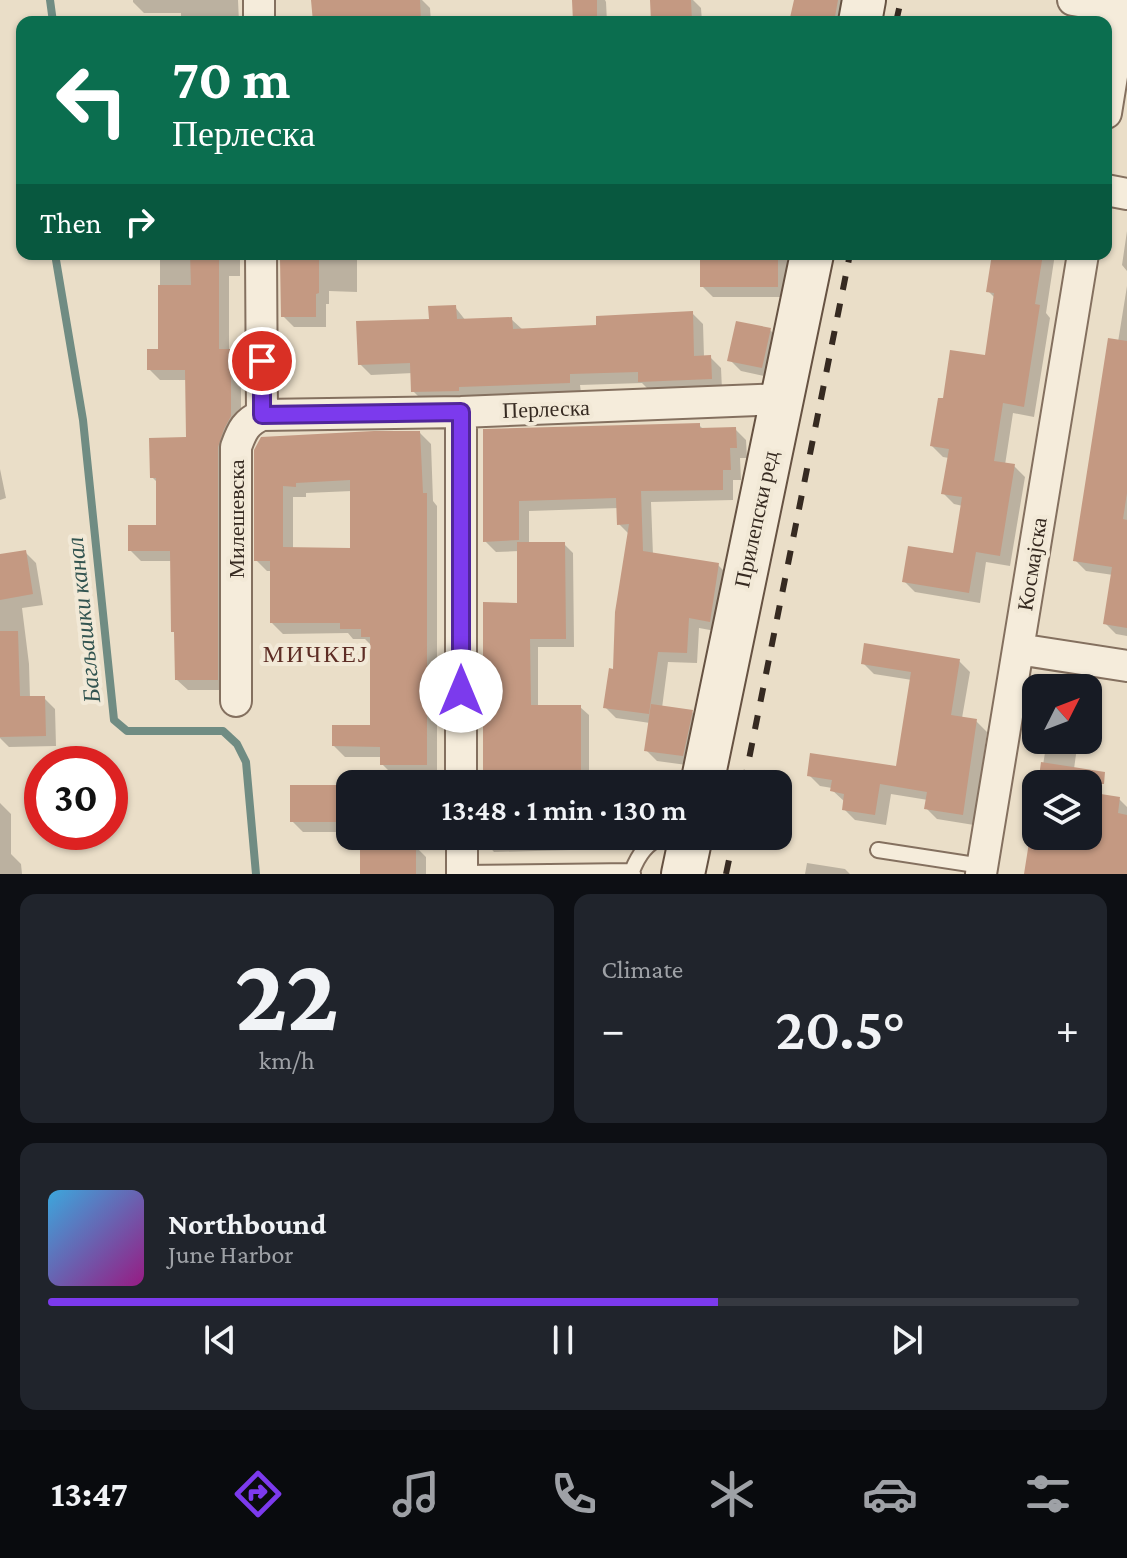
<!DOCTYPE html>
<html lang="en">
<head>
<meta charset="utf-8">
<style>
	body { margin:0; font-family:"Crimson Pro",serif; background:#20242c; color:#f1f3f6; height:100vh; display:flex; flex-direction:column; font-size:30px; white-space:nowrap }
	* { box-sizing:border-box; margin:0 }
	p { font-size:26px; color:#9ea1a6 }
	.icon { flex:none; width:44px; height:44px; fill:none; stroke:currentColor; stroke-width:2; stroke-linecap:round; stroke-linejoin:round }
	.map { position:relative; height:874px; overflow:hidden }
	.drawer { display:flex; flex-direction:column; gap:20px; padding:20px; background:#0d0f14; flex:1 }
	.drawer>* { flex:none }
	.top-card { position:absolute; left:16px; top:16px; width:1096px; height:244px; border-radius:16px; box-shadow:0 2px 6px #0004; background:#0b6e4f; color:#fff; overflow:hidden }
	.needle { width:52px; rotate:48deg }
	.fabs { position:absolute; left:1022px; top:674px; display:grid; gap:16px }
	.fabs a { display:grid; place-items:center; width:80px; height:80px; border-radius:16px; background:#171b24; box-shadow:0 2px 6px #0004; font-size:40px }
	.speed { position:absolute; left:24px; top:746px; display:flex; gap:16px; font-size:40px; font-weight:700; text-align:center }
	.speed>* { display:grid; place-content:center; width:104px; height:104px; border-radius:50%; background:#171b24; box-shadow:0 2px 6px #0004; line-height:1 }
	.speed .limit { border:12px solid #d22; background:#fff; color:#111 }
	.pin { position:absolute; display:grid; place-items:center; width:68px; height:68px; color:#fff; margin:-34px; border:4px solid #fff; border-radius:50%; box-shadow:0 2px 8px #0007 }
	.me { position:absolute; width:88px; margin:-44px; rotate:0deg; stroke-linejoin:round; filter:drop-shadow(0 0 6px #0008) }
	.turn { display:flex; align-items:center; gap:28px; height:168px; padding:0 24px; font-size:36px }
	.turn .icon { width:104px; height:104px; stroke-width:2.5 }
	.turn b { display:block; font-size:56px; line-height:68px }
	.then { display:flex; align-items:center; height:76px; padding:0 24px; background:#0003; gap:16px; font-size:30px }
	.big { font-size:60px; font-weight:600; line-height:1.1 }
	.drawer .tile { flex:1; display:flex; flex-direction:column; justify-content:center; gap:12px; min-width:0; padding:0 28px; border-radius:16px; background:#20242c }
	.drawer .dial { align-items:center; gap:0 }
	.dial b { font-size:104px; line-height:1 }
	.song { display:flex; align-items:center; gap:24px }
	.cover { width:96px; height:96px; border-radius:12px; background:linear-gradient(135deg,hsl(200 70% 55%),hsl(310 70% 35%)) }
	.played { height:8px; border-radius:4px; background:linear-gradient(90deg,#7c3aed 65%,#363941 65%) }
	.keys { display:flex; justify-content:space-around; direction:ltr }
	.heat { display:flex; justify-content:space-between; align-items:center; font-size:44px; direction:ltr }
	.drawer .tiles { flex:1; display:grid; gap:20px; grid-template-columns:1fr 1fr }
	.tile:last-child { grid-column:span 2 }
	.trip { position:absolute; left:336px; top:770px; width:456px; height:80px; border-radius:16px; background:#171b24; box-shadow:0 2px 6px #0004; font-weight:600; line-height:80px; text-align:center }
	.tabs { display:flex; height:128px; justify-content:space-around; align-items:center; background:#090b0e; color:#9ea1a6 }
	.tabs .icon { width:56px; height:56px }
	.tabs .selected { color:#7c3aed }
	.tabs b { font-size:36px; color:#f1f3f6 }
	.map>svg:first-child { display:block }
</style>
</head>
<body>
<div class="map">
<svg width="1127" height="874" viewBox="0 0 1127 874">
	<rect width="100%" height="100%" fill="#eadec8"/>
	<path fill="#0003" fill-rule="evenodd" d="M133 0H238L239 22H181V13H144L133 2Z
		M313 0H422L430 8 431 22H315Z
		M574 0H605L606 2 607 22H559L575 21Z
		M652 0H693L701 8 702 22H653Z
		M796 0H841L849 8 846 22H791Z
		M1127 231V271L1122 265Z
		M142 254H240V276H229V350L241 362V428L228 690H188L177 680 172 561H141L130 550 158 527V483L152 477 188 439 187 380H160L149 369 160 351V260H148Z
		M282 254H357V292L329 291V304H326V327H294L283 316Z
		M702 254H787L788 297H713L702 286Z
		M994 254H1055L1046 313 1050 318 1034 417 1013 413 1005 465 1014 466 1025 477 1010 566 986 562 980 603 915 592 904 581 955 555 963 506 954 504 944 494 949 458 943 457 932 446 945 401 987 358 996 299 988 291Z
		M1127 286V577L1086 571 1075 560 1118 342Z
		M455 307 466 321 511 319 523 330 598 327 692 313 703 324 704 357H710L721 368 722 390 651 392 642 383 580 385 581 393 424 402 413 391V373L371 375 360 364Z
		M770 330 781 341 773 378 741 371 730 360Z
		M699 425 704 430 735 429 746 440 747 458H740L741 480H733V500L651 502 653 555 718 565 729 576 721 632 699 628 697 663 668 662 662 708 692 712 703 723 694 766 657 761 646 750 650 723 616 718 605 707 615 671 629 534 619 524V508L529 511V544H564L573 553 574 647H538V707H580L589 715V777H636L643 784H486L519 605V551L496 552 485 541V431Z
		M420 433 431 444 433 501 437 506V775H393L382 764V757H345L334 746 372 727V646L365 639H353L348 633 283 634 272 623V571H267L256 560V451ZM352 491V550L293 549V497H306V493Z
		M0 469 6 498 0 500Z
		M25 552 36 563 43 605 22 608 29 664 30 698H44L55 709 56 746 9 747 0 738V556Z
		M1127 583V636L1116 634 1105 623Z
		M959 661 970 672 962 718 976 721 987 732 974 825 937 819 926 808 928 800 891 794 886 825 855 820 844 809 845 802 832 790V788L820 786 809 775 898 769 912 680 874 674 863 663Z
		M1041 681 1091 688 1102 699 1099 721 1088 720V688H1040Z
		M1047 740H1078L1074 769 1094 782 1092 795 1119 799 1127 807V874H1026L1036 808V836H1088V784H1040Z
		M350 787V832H303L292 821Z
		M0 803 11 814V854L21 864 22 874H0Z
		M362 836H396L397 846H415L426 857V874H362Z
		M486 836H607V849L494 852 486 843Z
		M807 863 845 869 850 874H805Z"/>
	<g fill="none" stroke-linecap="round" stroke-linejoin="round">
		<path stroke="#708c83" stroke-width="8" d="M50 0 53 22
			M22 48H20L22 61
			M55 254 83 420 114 720 127 731H223L237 744 246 762 256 874"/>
	</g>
	<path fill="#c49982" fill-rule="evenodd" d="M311 0H420L421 22H313Z
		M572 0H597V22H573Z
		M650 0H691L692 22H651Z
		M794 0H838L834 22H789Z
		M190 254H219V349H231V416L224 429 218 447V680H175L174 632H171L170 551H128V525H156V478H150L149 438 186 437 185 370H147V349H158V285H191Z
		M700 254H778V287H700Z
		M992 254H1043L1035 304 1040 305 1024 407 1003 403 994 461 1015 464 1000 556 976 552 969 593 902 582 908 546 953 553 962 497 941 494 949 449 930 446 938 398H943L950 350 985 355 994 293 986 292Z
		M319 258V293L316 294V317H281L280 259Z
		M456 305 457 319 512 317 513 329 596 325V316L693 311 694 356 711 355 712 379 638 382V372L570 374V383L459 387V391L411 392 410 363 358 365 356 321 429 319 428 306Z
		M736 321 771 328 762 368 727 361Z
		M1108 338 1127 341V493L1123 519 1127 520V628L1103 624 1112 567 1073 561Z
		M700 423V428L736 427 737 448H730L731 470H723V490L641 491 643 551 719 563 710 622 689 618 687 653 658 652 649 714 603 708 609 668 613 669 615 612 629 524 617 525 616 498 519 501V540L483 542V429Z
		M374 431H420L423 493H427V765H380V747L332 746V725H370V637H361V629H340V623H270V561H254V450L261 437ZM350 480V548L283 547V486L296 487V483Z
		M517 542H565L566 639H530L531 705H581V784H483V602L517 603Z
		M26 550 33 594 0 600V554Z
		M0 631H18L20 696H45L46 736 0 737Z
		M864 643 960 659 951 715 977 719 963 815 924 809 927 792 880 784 875 815 842 810 844 794 830 791 832 780 807 776 810 753 896 766 911 672 861 664Z
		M651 704 693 710 683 756 644 751Z
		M1041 762 1105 772 1104 784H1038Z
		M290 785H350V822H290Z
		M1088 792 1120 797 1118 813 1127 815V874H1024L1030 836H1088Z
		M360 844H416V874H360Z"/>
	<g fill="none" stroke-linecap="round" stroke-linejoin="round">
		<g stroke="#84705f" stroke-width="18">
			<path id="lane" d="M878 850 982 866
				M462 873 632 871
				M633 874 632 871C639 854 646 844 663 836"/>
		</g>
		<g stroke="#84705f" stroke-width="34">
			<path id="street" d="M259 0V22
				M1073 0 1127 9
				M1106 113 1123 8
				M1106 190 1127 194
				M461 412V784
				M262 415 461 412 781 399
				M1018 649 1127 666
				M236 701V447C242 430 246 422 262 415L261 254
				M462 836V874
				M981 874 1083 254"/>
		</g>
		<g stroke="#665242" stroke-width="46">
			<path id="secondary" d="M860 22 864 0
				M702 784 812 254
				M683 874 691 836"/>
		</g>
		<use href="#lane" stroke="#f5ecdb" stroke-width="14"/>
		<use href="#street" stroke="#f5ecdb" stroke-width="30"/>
		<use href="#secondary" stroke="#f5ecdb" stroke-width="42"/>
		<path stroke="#362a21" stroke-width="6" stroke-dasharray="14 14" stroke-linecap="butt" d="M896 22 901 0
			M744 784 850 254
			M726 874 734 836"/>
	</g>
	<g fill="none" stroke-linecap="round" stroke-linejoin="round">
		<g stroke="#51269a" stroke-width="20">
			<path id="route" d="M262 361V415L461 412V691"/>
		</g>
		<use href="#route" stroke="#7c3aed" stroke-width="14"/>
	</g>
	<g text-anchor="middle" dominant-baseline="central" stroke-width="8" stroke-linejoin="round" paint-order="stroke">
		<g font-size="22" fill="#362a21" stroke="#f2e9d7">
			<text transform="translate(546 409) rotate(-2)">Перлеска</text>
			<text transform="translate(236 519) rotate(-90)">Милешевска</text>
			<text transform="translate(756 519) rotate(-78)">Прилепски ред</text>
			<text transform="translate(1032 564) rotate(-81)">Космајска</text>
		</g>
		<g font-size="24" font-style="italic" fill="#325450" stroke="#f2e9d7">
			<text transform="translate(83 620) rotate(-96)">Багљашки канал</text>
		</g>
		<g font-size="24" letter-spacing="2" fill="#5e2d25" stroke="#f2e9d7">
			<text x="316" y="653">МИЧКЕЈ</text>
		</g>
	</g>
</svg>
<div class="fabs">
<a><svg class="needle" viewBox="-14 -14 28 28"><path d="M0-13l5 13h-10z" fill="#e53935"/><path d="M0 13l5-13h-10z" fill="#9ea1a6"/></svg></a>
<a><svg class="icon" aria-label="layers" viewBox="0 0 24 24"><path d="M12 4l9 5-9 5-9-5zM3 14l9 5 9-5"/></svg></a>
</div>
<div class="speed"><div class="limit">30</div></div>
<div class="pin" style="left:262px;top:361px;background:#d93025"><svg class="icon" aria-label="arrive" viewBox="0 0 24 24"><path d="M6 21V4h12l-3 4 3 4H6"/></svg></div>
<svg class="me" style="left:461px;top:691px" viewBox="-20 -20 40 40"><circle r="19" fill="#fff"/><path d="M0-13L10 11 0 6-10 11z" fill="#7c3aed"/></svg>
<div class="trip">13:48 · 1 min · 130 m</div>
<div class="top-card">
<div class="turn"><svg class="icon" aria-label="left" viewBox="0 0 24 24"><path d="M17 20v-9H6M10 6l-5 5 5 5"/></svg><div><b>70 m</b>Перлеска</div></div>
<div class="then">Then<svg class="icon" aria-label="right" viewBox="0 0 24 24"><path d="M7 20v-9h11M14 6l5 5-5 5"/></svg></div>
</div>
</div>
<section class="drawer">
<div class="tiles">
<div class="tile dial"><b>22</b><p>km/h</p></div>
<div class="tile"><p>Climate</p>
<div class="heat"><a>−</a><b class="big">20.5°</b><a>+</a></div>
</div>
<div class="tile">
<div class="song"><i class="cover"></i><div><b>Northbound</b><p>June Harbor</p></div></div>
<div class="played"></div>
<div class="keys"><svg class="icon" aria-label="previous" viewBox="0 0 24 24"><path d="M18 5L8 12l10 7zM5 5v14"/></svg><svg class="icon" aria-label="pause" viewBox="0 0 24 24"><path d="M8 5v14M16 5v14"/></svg><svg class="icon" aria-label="next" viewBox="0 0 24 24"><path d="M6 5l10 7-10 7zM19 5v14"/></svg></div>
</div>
</div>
</section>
<nav class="tabs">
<b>13:47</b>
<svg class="icon selected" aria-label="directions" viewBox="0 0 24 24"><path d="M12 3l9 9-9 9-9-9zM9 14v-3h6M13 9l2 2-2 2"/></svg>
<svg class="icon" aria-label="music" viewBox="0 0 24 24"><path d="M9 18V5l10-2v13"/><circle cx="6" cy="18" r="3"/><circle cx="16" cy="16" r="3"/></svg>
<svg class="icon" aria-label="phone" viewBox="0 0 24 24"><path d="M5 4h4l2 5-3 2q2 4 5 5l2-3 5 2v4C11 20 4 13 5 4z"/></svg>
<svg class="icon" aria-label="climate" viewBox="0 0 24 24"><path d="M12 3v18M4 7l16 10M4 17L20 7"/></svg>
<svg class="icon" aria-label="car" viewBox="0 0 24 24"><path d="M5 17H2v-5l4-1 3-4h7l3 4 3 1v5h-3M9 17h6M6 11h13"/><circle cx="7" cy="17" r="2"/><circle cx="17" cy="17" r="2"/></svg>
<svg class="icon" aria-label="filters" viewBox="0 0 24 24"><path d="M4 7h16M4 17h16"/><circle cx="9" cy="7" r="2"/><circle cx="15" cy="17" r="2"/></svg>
</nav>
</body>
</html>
